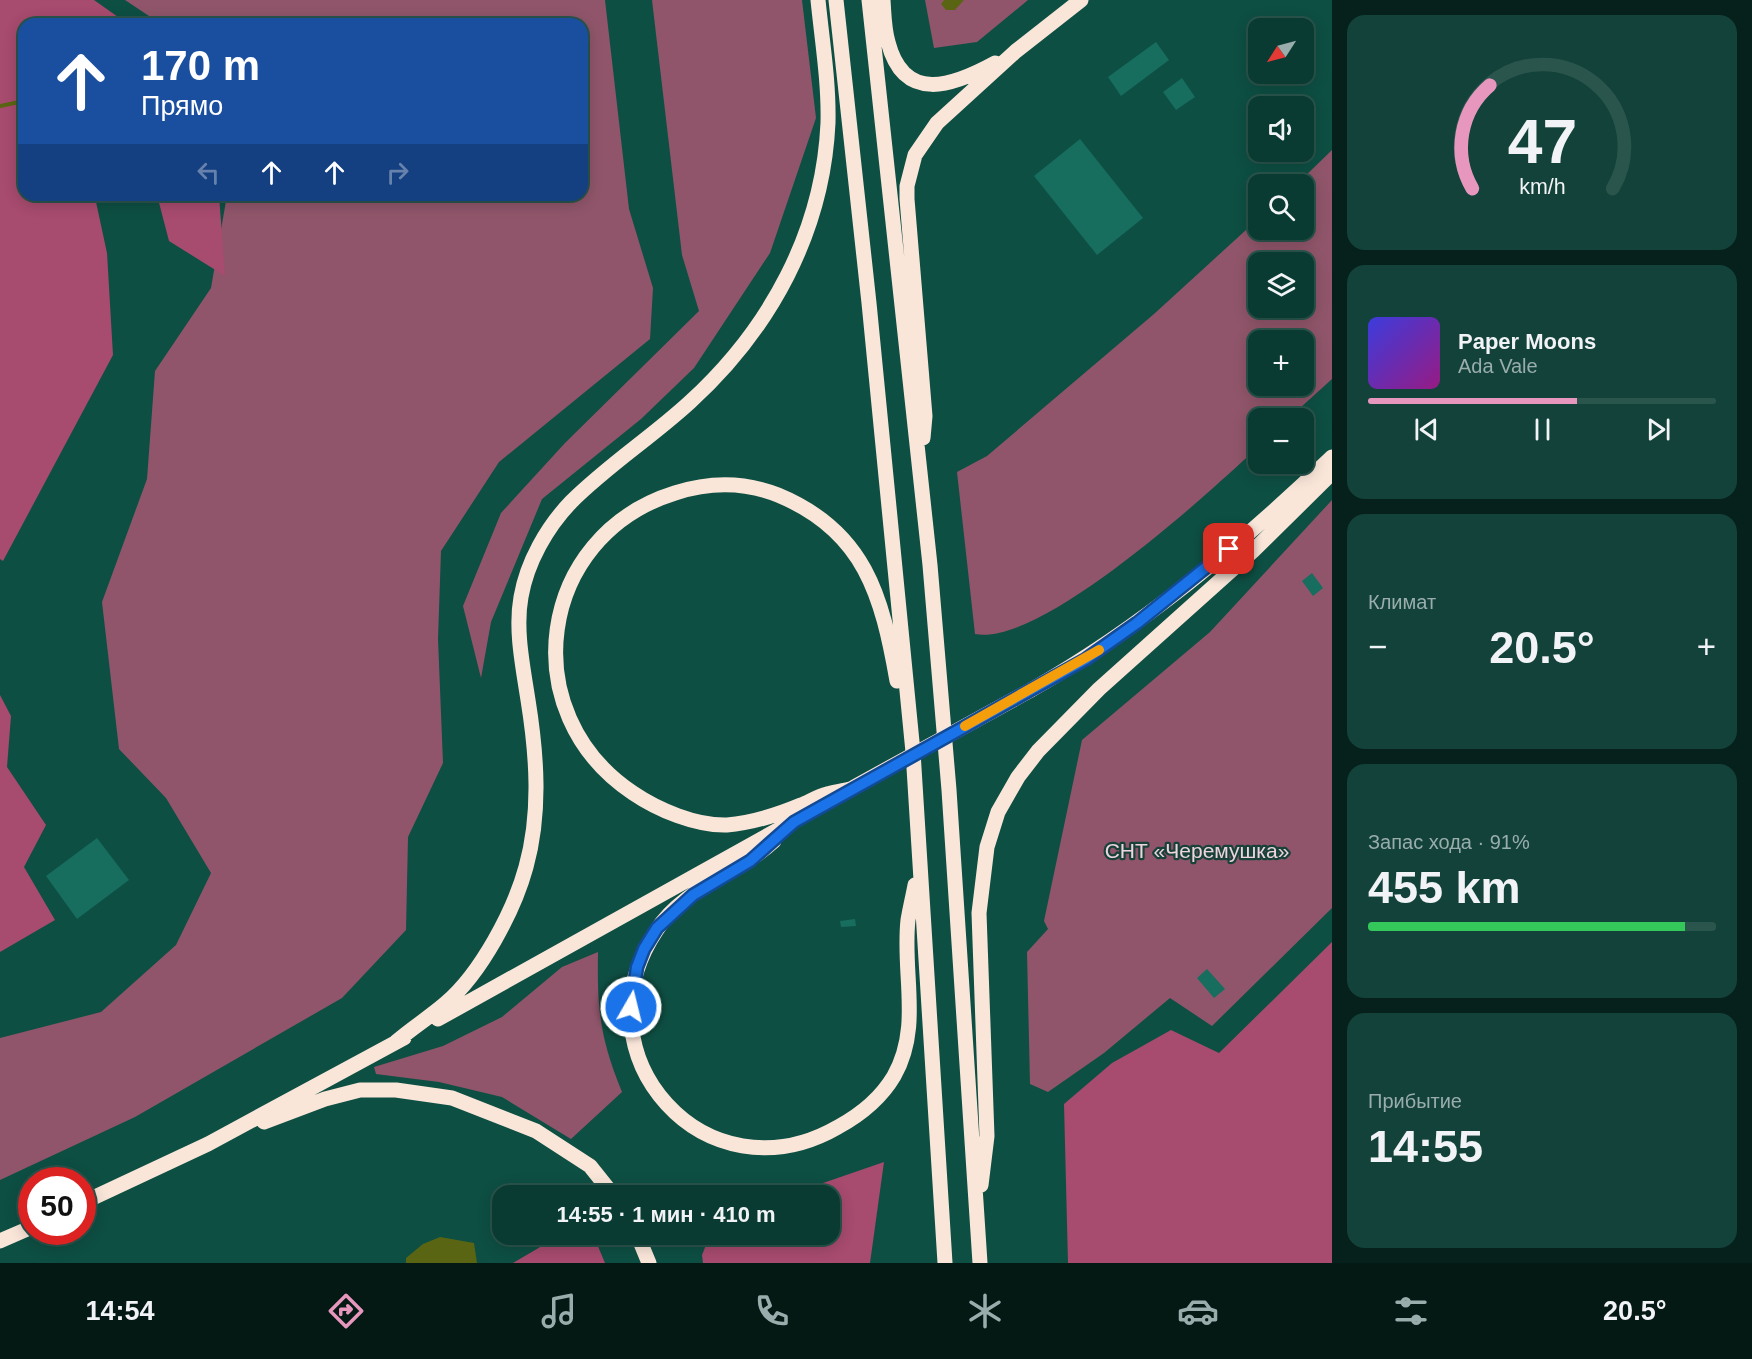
<!DOCTYPE html>
<html lang="ru">
<head>
<meta charset="utf-8">
<style>
	body { margin:0; font-family:Arial,sans-serif; background:#13423a; color:#f1f3f6; height:100vh; display:flex; flex-direction:column; font-size:22px; white-space:nowrap }
	* { box-sizing:border-box; margin:0 }
	p { font-size:20px; color:#99adac }
	.icon { flex:none; width:33px; height:33px; fill:none; stroke:currentColor; stroke-width:2; stroke-linecap:round; stroke-linejoin:round }
	.map { position:relative; flex:1; overflow:hidden }
	.drawer { display:flex; flex-direction:column; gap:15px; padding:15px; background:#06201c; width:420px }
	.drawer>* { flex:none }
	.hud { position:absolute; left:18px; top:18px; width:570px; height:183px; border-radius:18px; box-shadow:0 3px 15px #0003,0 0 0 2px #2a554d; background:#1a4fa0; color:#fff; overflow:hidden }
	.needle { width:39px; rotate:234deg }
	.tools { position:absolute; left:1248px; top:18px; display:grid; gap:12px }
	.tools a { display:grid; place-items:center; width:66px; height:66px; border-radius:12px; background:#0a3b32; box-shadow:0 3px 15px #0003,0 0 0 2px #2a554d; font-size:30px }
	.speed { position:absolute; left:18px; top:1167px; display:flex; gap:12px; font-size:30px; font-weight:700; text-align:center }
	.speed>* { display:grid; place-content:center; width:78px; height:78px; border-radius:50%; background:#0a3b32; box-shadow:0 3px 15px #0003,0 0 0 2px #2a554d; line-height:1 }
	.speed .limit { border:9px solid #d22; background:#fff; color:#111 }
	.pin { position:absolute; display:grid; place-items:center; width:51px; height:51px; color:#fff; margin:-26px; border-radius:12px; box-shadow:0 3px 9px #0006 }
	.me { position:absolute; width:66px; margin:-33px; rotate:8deg; stroke-linejoin:round; filter:drop-shadow(0 0 4px #0008) }
	.turn { display:flex; align-items:center; gap:21px; height:126px; padding:0 24px; font-size:27px }
	.turn .icon { width:78px; height:78px; stroke-width:2.5 }
	.turn b { display:block; font-size:42px; line-height:51px }
	.lanes { display:flex; align-items:center; height:57px; padding:0 24px; background:#0003; justify-content:center; gap:30px; direction:ltr }
	.lanes .off { opacity:.35 }
	.big { font-size:45px; font-weight:700; line-height:1.1 }
	.drawer .card { flex:1; display:flex; flex-direction:column; justify-content:center; gap:9px; min-width:0; padding:0 21px; border-radius:18px; background:#13423a }
	.drawer .dial { align-items:center; gap:0 }
	.dial svg { height:156px; overflow:visible; fill:none; stroke:#2a554d; stroke-width:7; stroke-linecap:round; text-anchor:middle }
	.dial text { fill:#f1f3f6; stroke:none }
	.song { display:flex; align-items:center; gap:18px }
	.cover { width:72px; height:72px; border-radius:9px; background:linear-gradient(135deg,hsl(240 70% 55%),hsl(310 70% 35%)) }
	.played { height:6px; border-radius:3px; background:linear-gradient(90deg,#e797bd 60%,#2a554d 60%) }
	.keys { display:flex; justify-content:space-around; direction:ltr }
	.heat { display:flex; justify-content:space-between; align-items:center; font-size:33px; direction:ltr }
	.charge { height:9px; border-radius:4px; background:linear-gradient(90deg,#34c759 91%,#2a554d 0) }
	.trip { position:absolute; left:492px; top:1185px; width:348px; height:60px; border-radius:18px; background:#0a3b32; box-shadow:0 3px 15px #0003,0 0 0 2px #2a554d; font-weight:700; line-height:60px; text-align:center }
	.tab-bar { display:flex; height:96px; justify-content:space-around; align-items:center; background:#041814; color:#99adac }
	.tab-bar .icon { width:42px; height:42px }
	.tab-bar .selected { color:#e797bd }
	.tab-bar b { font-size:27px; color:#f1f3f6 }
	main { display:flex; flex:1; min-height:0 }
	.map>svg:first-child { display:block }
</style>
</head>
<body>
<main>
<div class="map">
<svg width="1332" height="1263" viewBox="0 0 1332 1263">
	<rect width="100%" height="100%" fill="#0e4f43"/>
	<path fill="#90556a" fill-rule="evenodd" d="M125 0H605L629 209 653 288 650 339 499 462 441 551 438 639 443 763 408 837 406 930 342 998 135 1117 0 1180V1038L101 1012 176 945 211 873 166 798 119 749 102 602 147 479 155 371 211 288 227 195H582V24H161Z
		M652 0H802L816 118 770 253 694 368 641 419 542 499 491 622 481 678 463 606 501 513 565 443 699 311 682 255Z
		M925 0H1028L977 42 934 48Z
		M1332 150V379L1289 418H1258V447C1209 493 1041 647 975 634L957 472 987 456 1154 314 1258 219V230H1304V184H1297ZM1304 262V308H1258V262ZM1304 340V386H1258V340Z
		M1332 500V908L1212 1026 1170 998 1104 1053 1048 1092 1030 1084 1027 952 1048 929 1044 921 1082 740 1210 632Z
		M598 952C597 1010 600 1038 622 1092L571 1139 502 1097 439 1082 376 1074 374 1067 443 1046 502 1017 562 967Z"/>
	<path fill="#a74b6f" d="M0 0H94L128 24H24V195H100L96 202 107 253 113 355 3 561 0 559Z
		M157 195H219L225 276 169 241Z
		M0 695 11 716 7 767 46 825 24 867 55 920 0 952Z
		M1332 942V1263H1068L1064 1104 1112 1063 1171 1030 1219 1053Z
		M884 1162 870 1263H703L702 1255 710 1235 830 1234V1196L776 1195 797 1192Z
		M547 1243 597 1244 605 1263H513Z"/>
	<path fill="#5a6513" d="M944 0H964L955 10H946L941 4Z
		M440 1237 474 1243 477 1263H406V1258L423 1244Z"/>
	<g fill="none" stroke-linecap="round" stroke-linejoin="round">
		<path stroke="#5a6513" stroke-width="4" d="M0 106 24 101"/>
	</g>
	<path fill="#176d5e" d="M1156 42 1169 60 1121 96 1108 77Z
		M1182 78 1195 97 1176 110 1163 92Z
		M1080 139 1143 218 1097 255 1034 176Z
		M1312 573 1323 588 1313 596 1302 581Z
		M97 838 129 880 77 919 46 876Z
		M855 919 856 926 841 927 840 921Z
		M1207 969 1225 989 1214 998 1197 978Z"/>
	<g fill="none" stroke-linecap="round" stroke-linejoin="round">
		<path stroke="#fae6d9" stroke-width="15" d="M836 0 869 303 913 752 945 1263
			M869 0 930 565 949 790 980 1263
			M883 0C884 14 884 29 888 42 904 104 953 86 995 63
			M923 438 925 416 907 199V186L915 155 937 123 1016 51 1081 0
			M1031 690C1142 627 1240 545 1332 457
			M850 789C842 791 834 792 827 794 818 796 809 802 801 805 777 815 753 823 727 825 696 826 658 810 633 793 513 713 537 536 675 493 709 482 745 482 778 495 865 531 882 596 897 681
			M774 841C738 874 683 888 656 931 574 1055 706 1203 838 1127 860 1115 881 1098 894 1076 922 1027 902 973 908 920 910 908 913 896 915 885
			M438 1019 826 803
			M396 1042C412 1028 430 1017 446 1003 481 973 514 911 526 867 541 813 537 756 528 700 523 667 515 630 521 597 527 562 547 527 571 502 608 465 652 437 690 402 770 329 823 232 828 123 829 82 822 40 818 0
			M264 1122 325 1099 360 1090H396L452 1098 536 1131 590 1166 614 1196
			M981 1185 987 1136 979 913 987 847 998 812 1018 777 1038 751 1099 689 1253 551 1332 473
			M82 1203 208 1144 404 1038
			M637 1234 649 1263
			M0 1241 32 1227"/>
		<path stroke="#fae6d9" stroke-width="15" d="M854 787 1031 690"/>
	</g>
	<g fill="none" stroke-linecap="round" stroke-linejoin="round">
		<g stroke="#114b97" stroke-width="15">
			<path id="route" d="M631 1007 637 967 644 949 657 928 693 895 750 861 794 822 1086 659 1137 623 1229 549"/>
		</g>
		<use href="#route" stroke="#1a73e8" stroke-width="10"/>
		<path stroke="#f59e0b" stroke-width="10" d="M965 726 1099 650"/>
	</g>
	<g text-anchor="middle" dominant-baseline="central" stroke-width="4.5" stroke-linejoin="round" paint-order="stroke">
		<g font-size="21" fill="#eed4dc" stroke="#184239">
			<text x="1197" y="850">СНТ «Черемушка»</text>
		</g>
	</g>
</svg>
<div class="tools">
<a><svg class="needle" viewBox="-14 -14 28 28"><path d="M0-13l5 13h-10z" fill="#e53935"/><path d="M0 13l5-13h-10z" fill="#99adac"/></svg></a>
<a><svg class="icon" aria-label="sound" viewBox="0 0 24 24"><path d="M4 9h4l5-4v14l-5-4H4zM17 9q2 3 0 6"/></svg></a>
<a><svg class="icon" aria-label="search" viewBox="0 0 24 24"><circle cx="10" cy="10" r="6"/><path d="M15 15l6 6"/></svg></a>
<a><svg class="icon" aria-label="layers" viewBox="0 0 24 24"><path d="M12 4l9 5-9 5-9-5zM3 14l9 5 9-5"/></svg></a>
<a>+</a>
<a>−</a>
</div>
<div class="speed"><div class="limit">50</div></div>
<div class="pin" style="left:1229px;top:549px;background:#d93025"><svg class="icon" aria-label="arrive" viewBox="0 0 24 24"><path d="M6 21V4h12l-3 4 3 4H6"/></svg></div>
<svg class="me" style="left:631px;top:1007px" viewBox="-20 -20 40 40"><circle r="17" fill="#1a73e8" stroke="#fff" stroke-width="3"/><path d="M0-11L8 9 0 5-8 9z" fill="#fff"/></svg>
<div class="trip">14:55 · 1 мин · 410 m</div>
<div class="hud">
<div class="turn"><svg class="icon" aria-label="ahead" viewBox="0 0 24 24"><path d="M12 20V5M6 11l6-6 6 6"/></svg><div><b>170 m</b>Прямо</div></div>
<div class="lanes"><svg class="icon off" aria-label="left" viewBox="0 0 24 24"><path d="M17 20v-9H6M10 6l-5 5 5 5"/></svg><svg class="icon" aria-label="ahead" viewBox="0 0 24 24"><path d="M12 20V5M6 11l6-6 6 6"/></svg><svg class="icon" aria-label="ahead" viewBox="0 0 24 24"><path d="M12 20V5M6 11l6-6 6 6"/></svg><svg class="icon off" aria-label="right" viewBox="0 0 24 24"><path d="M7 20v-9h11M14 6l5 5-5 5"/></svg></div>
</div>
</div>
<section class="drawer">
<div class="card dial"><svg viewBox="0 0 100 80">
<path d="M14 69A42 42 0 1 1 86 69"/>
<path d="M14 69A42 42 0 0 1 23 16" stroke="#e797bd"/>
<text x="50" y="56" font-size="32" font-weight="700">47</text>
<text x="50" y="72" font-size="11">km/h</text>
</svg></div>
<div class="card">
<div class="song"><i class="cover"></i><div><b>Paper Moons</b><p>Ada Vale</p></div></div>
<div class="played"></div>
<div class="keys"><svg class="icon" aria-label="previous" viewBox="0 0 24 24"><path d="M18 5L8 12l10 7zM5 5v14"/></svg><svg class="icon" aria-label="pause" viewBox="0 0 24 24"><path d="M8 5v14M16 5v14"/></svg><svg class="icon" aria-label="next" viewBox="0 0 24 24"><path d="M6 5l10 7-10 7zM19 5v14"/></svg></div>
</div>
<div class="card"><p>Климат</p>
<div class="heat"><a>−</a><b class="big">20.5°</b><a>+</a></div>
</div>
<div class="card"><p>Запас хода · 91%</p><b class="big">455 km</b><div class="charge"></div></div>
<div class="card"><p>Прибытие</p><b class="big">14:55</b></div>
</section>
</main>
<nav class="tab-bar">
<b>14:54</b>
<svg class="icon selected" aria-label="directions" viewBox="0 0 24 24"><path d="M12 3l9 9-9 9-9-9zM9 14v-3h6M13 9l2 2-2 2"/></svg>
<svg class="icon" aria-label="music" viewBox="0 0 24 24"><path d="M9 18V5l10-2v13"/><circle cx="6" cy="18" r="3"/><circle cx="16" cy="16" r="3"/></svg>
<svg class="icon" aria-label="phone" viewBox="0 0 24 24"><path d="M5 4h4l2 5-3 2q2 4 5 5l2-3 5 2v4C11 20 4 13 5 4z"/></svg>
<svg class="icon" aria-label="climate" viewBox="0 0 24 24"><path d="M12 3v18M4 7l16 10M4 17L20 7"/></svg>
<svg class="icon" aria-label="car" viewBox="0 0 24 24"><path d="M5 17H2v-5l4-1 3-4h7l3 4 3 1v5h-3M9 17h6M6 11h13"/><circle cx="7" cy="17" r="2"/><circle cx="17" cy="17" r="2"/></svg>
<svg class="icon" aria-label="filters" viewBox="0 0 24 24"><path d="M4 7h16M4 17h16"/><circle cx="9" cy="7" r="2"/><circle cx="15" cy="17" r="2"/></svg>
<b>20.5°</b>
</nav>
</body>
</html>
